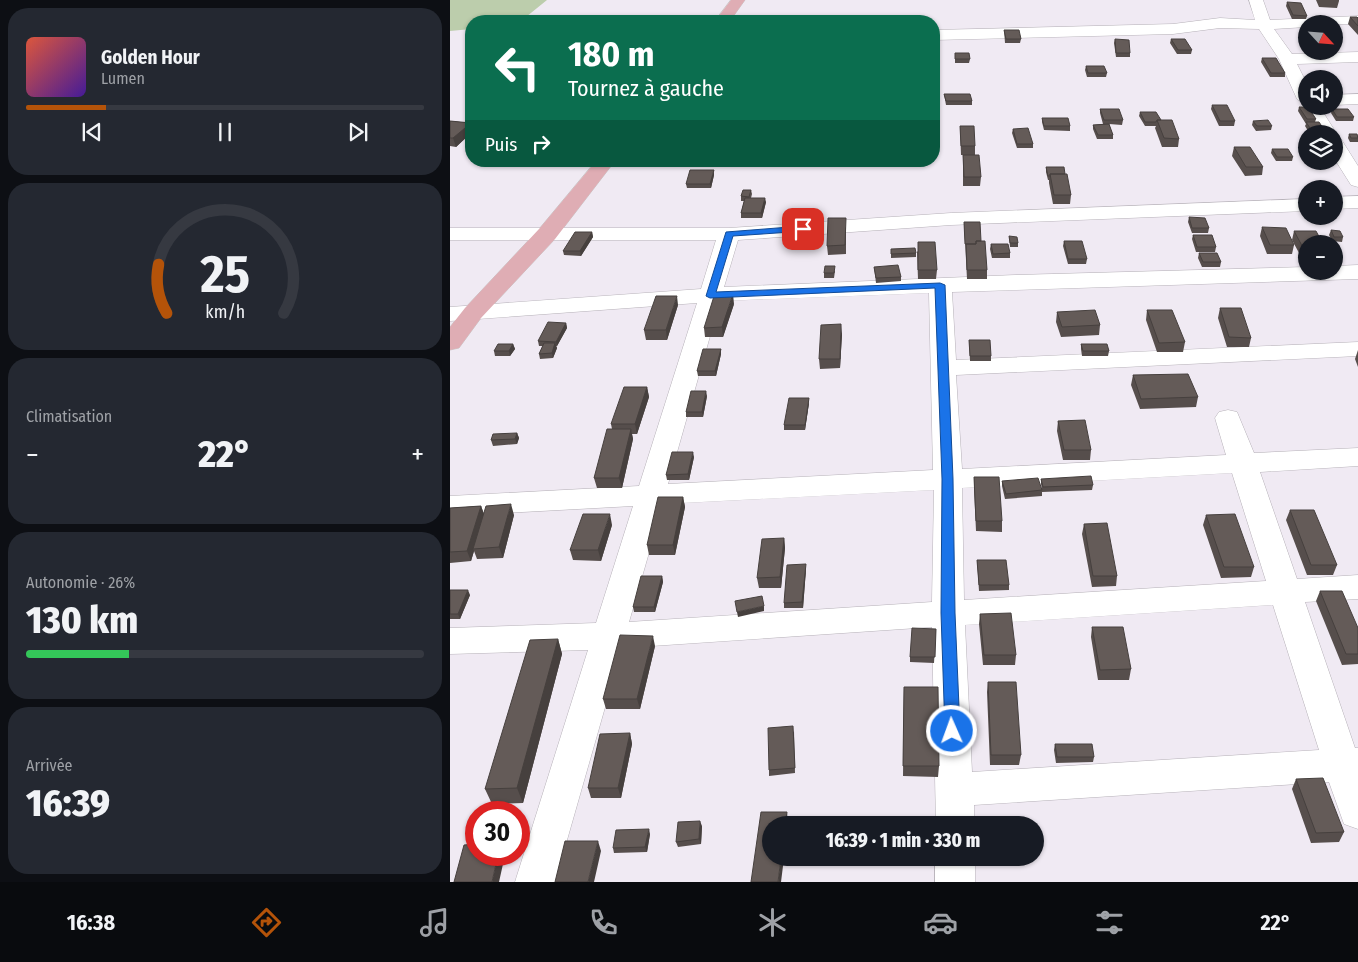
<!DOCTYPE html>
<html lang="fr">
<head>
<meta charset="utf-8">
<style>
	body { margin:0; font-family:"Fira Sans Condensed",sans-serif; background:#242831; color:#f1f3f6; height:100vh; display:flex; flex-direction:column; font-size:19px; white-space:nowrap }
	* { box-sizing:border-box; margin:0 }
	p { font-size:16px; color:#9ea1a6 }
	.icon { flex:none; width:28px; height:28px; fill:none; stroke:currentColor; stroke-width:2; stroke-linecap:round; stroke-linejoin:round }
	.map { position:relative; flex:1; overflow:hidden }
	.details { display:flex; flex-direction:column; gap:8px; padding:8px; background:#0d0f14; width:450px }
	.details>* { flex:none }
	.banner { position:absolute; left:15px; top:15px; width:475px; height:152px; border-radius:20px; box-shadow:0 1px 4px #0004; background:#0b6e4f; color:#fff; overflow:hidden }
	.needle { width:32px; rotate:116deg }
	.buttons { position:absolute; left:848px; top:15px; display:grid; gap:10px }
	.buttons a { display:grid; place-items:center; width:45px; height:45px; border-radius:50%; background:#171b24; box-shadow:0 1px 4px #0004; font-size:25px }
	.speed { position:absolute; left:15px; top:801px; display:flex; gap:10px; font-size:25px; font-weight:700; text-align:center }
	.speed>* { display:grid; place-content:center; width:65px; height:65px; border-radius:50%; background:#171b24; box-shadow:0 1px 4px #0004; line-height:1 }
	.speed .limit { border:8px solid #d22; background:#fff; color:#111 }
	.pin { position:absolute; display:grid; place-items:center; width:42px; height:42px; color:#fff; margin:-21px; border-radius:10px; box-shadow:0 2px 8px #0006 }
	.me { position:absolute; width:55px; margin:-28px; rotate:358deg; stroke-linejoin:round; filter:drop-shadow(0 0 4px #0008) }
	.turn { display:flex; align-items:center; gap:18px; height:105px; padding:0 20px; font-size:22px }
	.turn .icon { width:65px; height:65px; stroke-width:2.5 }
	.turn b { display:block; font-size:35px; line-height:42px }
	.then { display:flex; align-items:center; height:48px; padding:0 20px; background:#0003; gap:10px; font-size:19px }
	.big { font-size:38px; font-weight:800; line-height:1.1 }
	.details .card { flex:1; display:flex; flex-direction:column; justify-content:center; gap:8px; min-width:0; padding:0 18px; border-radius:20px; background:#242831 }
	.details .dial { align-items:center; gap:0 }
	.dial svg { height:130px; overflow:visible; fill:none; stroke:#363941; stroke-width:7; stroke-linecap:round; text-anchor:middle }
	.dial text { fill:#f1f3f6; stroke:none }
	.song { display:flex; align-items:center; gap:15px }
	.cover { width:60px; height:60px; border-radius:8px; background:linear-gradient(135deg,hsl(10 70% 55%),hsl(260 70% 35%)) }
	.played { height:5px; border-radius:2px; background:linear-gradient(90deg,#b45309 20%,#363941 20%) }
	.keys { display:flex; justify-content:space-around; direction:ltr }
	.heat { display:flex; justify-content:space-between; align-items:center; font-size:28px; direction:ltr }
	.charge { height:8px; border-radius:4px; background:linear-gradient(90deg,#34c759 26%,#363941 0) }
	.trip { position:absolute; left:312px; top:816px; width:282px; height:50px; border-radius:25px; background:#171b24; box-shadow:0 1px 4px #0004; font-weight:800; line-height:50px; text-align:center }
	.tabs { display:flex; height:80px; justify-content:space-around; align-items:center; background:#090b0e; color:#9ea1a6 }
	.tabs .icon { width:35px; height:35px }
	.tabs .selected { color:#b45309 }
	.tabs b { font-size:22px; color:#f1f3f6 }
	main { display:flex; flex:1; min-height:0 }
	.map>svg:first-child { display:block }
</style>
</head>
<body>
<main>
<section class="details">
<div class="card">
<div class="song"><i class="cover"></i><div><b>Golden Hour</b><p>Lumen</p></div></div>
<div class="played"></div>
<div class="keys"><svg class="icon" aria-label="previous" viewBox="0 0 24 24"><path d="M18 5L8 12l10 7zM5 5v14"/></svg><svg class="icon" aria-label="pause" viewBox="0 0 24 24"><path d="M8 5v14M16 5v14"/></svg><svg class="icon" aria-label="next" viewBox="0 0 24 24"><path d="M6 5l10 7-10 7zM19 5v14"/></svg></div>
</div>
<div class="card dial"><svg viewBox="0 0 100 80">
<path d="M14 69A42 42 0 1 1 86 69"/>
<path d="M14 69A42 42 0 0 1 9 39" stroke="#b45309"/>
<text x="50" y="56" font-size="32" font-weight="700">25</text>
<text x="50" y="72" font-size="11">km/h</text>
</svg></div>
<div class="card"><p>Climatisation</p>
<div class="heat"><a>−</a><b class="big">22°</b><a>+</a></div>
</div>
<div class="card"><p>Autonomie · 26%</p><b class="big">130 km</b><div class="charge"></div></div>
<div class="card"><p>Arrivée</p><b class="big">16:39</b></div>
</section>
<div class="map">
<svg width="908" height="882" viewBox="0 0 908 882">
	<rect width="100%" height="100%" fill="#f0eaf3"/>
	<path fill="#bccdac" d="M0 0H97L71 21H21V29L0 31Z"/>
	<g fill="none" stroke-linecap="round" stroke-linejoin="round">
		<g stroke="#b6b1b8" stroke-width="1">
			<path id="minor" d="M799 0H813L820 20 908 16V24H856V27L824 29 842 54 908 52V62L847 64 856 82V106H869L887 134 885 138 891 139 908 166V187L901 185 884 158V134H869L851 106 853 103 847 99 829 59 809 29 770 28 723 34 484 40V30L723 24 770 18 805 20Z
				M908 94V104L884 105V95Z
				M908 196V208L884 209V197Z
				M856 199V211L501 225 288 240 274 287 565 275 856 267V271H884V266L908 265V279L502 292 506 360 908 342V356L506 375 512 469 776 455 765 418 769 412 778 410 787 412 804 453 908 448V466L810 472 847 579 908 575V599L855 602 905 748H908V829L894 824 879 782 524 805V825H486L482 627 172 648 105 882H65L138 650 0 654V628L146 623 183 506 0 516V496L189 486 247 303 0 321V307L251 289 266 240H0V228H279L501 213ZM479 293 483 470 218 484 270 301ZM782 473 816 581 514 600 512 488ZM484 490 482 602 179 622 213 504ZM823 605 869 750 522 772 515 625Z
				M485 858H525V882H485Z"/>
		</g>
		<g stroke="#c9c9c9" stroke-width="1">
			<path id="major" d="M281 0H295L280 21H265Z
				M146 161H165L105 239 31 318 9 348 0 350V327L15 308 89 229Z"/>
		</g>
		<use href="#minor" fill="#fff" fill-rule="evenodd"/>
		<use href="#major" fill="#dfadb4" fill-rule="evenodd"/>
	</g>
	<path fill="#564e4c" d="M866 0H889V1L887 8 869 7Z
		M837 2 857 16 856 19H842L836 6Z
		M900 17 908 18V35L898 24Z
		M554 30 571 39 570 43H555Z
		M665 39 680 53V57H666L664 43Z
		M721 39 742 50 741 54H727L720 43Z
		M505 53 520 59 519 63H505Z
		M812 58 835 73V77H820L811 62Z
		M636 66 657 73 656 77H637L635 70Z
		M494 94 522 101V105H496Z
		M762 105 785 121 784 126H769L761 109Z
		M849 107 866 119 865 122 877 134H860L855 126 856 124 848 111Z
		M650 109 673 120 672 125 659 124 663 135V139H647L643 129V125L653 124 650 113Z
		M882 109 904 117 903 121H886L881 113Z
		M690 112 711 120 729 139 728 147H712L705 128 706 126H695L689 116Z
		M592 118 620 126V131L594 130 592 122Z
		M0 121 21 123V133L6 147 0 146Z
		M803 121 822 126 821 130 806 131 802 125Z
		M510 126 525 146V155H511Z
		M563 129 583 144V148H567L562 133Z
		M899 134 908 136V142H900L898 138Z
		M784 147 813 167 812 175 795 176 782 156Z
		M822 149 843 157 842 161H826L821 153Z
		M513 155 531 177 530 186H513Z
		M254 161H277L276 164H254Z
		M596 167 621 195 620 204H603L599 183V180H598L596 172Z
		M264 175 261 188H237L236 184Z
		M301 190 302 194 301 198 316 202 312 218H291V213L294 201H291V196Z
		M739 217 759 228 758 233H742L738 222Z
		M514 222 531 241 537 270V279H517Z
		M396 227V254L378 255 377 246Z
		M812 227 844 245 842 254H817L810 236Z
		M881 230 893 237 892 242 882 241 879 235Z
		M844 231 856 244V264H855L842 240Z
		M142 232 143 237 131 256 114 255 113 251Z
		M743 235 766 247 765 252H746L742 239Z
		M559 236 568 243V247H560Z
		M614 241 637 259 636 264H618L613 246Z
		M541 244 560 253V258H542L540 249Z
		M467 251 487 270 486 279H468Z
		M441 253H466V257L441 258Z
		M749 253 771 262 770 267H752L748 258Z
		M424 267 451 277V281L426 283Z
		M385 271 384 278H374V273Z
		M284 304 273 337H255L254 328Z
		M228 305 217 340H196L194 330Z
		M770 308 801 338 799 347H777L768 318Z
		M697 310 735 342 733 352H707L696 320Z
		M607 312 650 325 649 335 611 337 606 322Z
		M116 323 117 328 107 346H106L107 348 103 358 90 359 89 354 93 346H89L88 341Z
		M392 334 390 368 370 369 369 359Z
		M519 340 541 356V361H520Z
		M63 344 65 349 60 356H45L44 351Z
		M631 344 659 351 658 356H632L631 349Z
		M271 349V354L266 376H248L247 371Z
		M908 350V367L905 359Z
		M683 375 748 397 746 407 690 409 681 385Z
		M197 387 199 397 187 434H182L183 439 172 488H147L144 478 162 429 161 424Z
		M257 396 253 417H236V412Z
		M359 403 355 430H334V425Z
		M608 421 641 450 640 460H613L607 431Z
		M67 433 69 438 67 444 43 446 41 440Z
		M244 457 239 480H217L216 475Z
		M524 477 552 521V532L526 531 524 487Z
		M591 479 643 485 642 490 592 492V491V496L555 499 552 486V481L592 489 591 484Z
		M233 497 235 507 225 555H199L197 545Z
		M31 506 34 514 64 515 53 558 27 559 24 551 21 561 0 563V508Z
		M840 510 887 565 883 575H857L836 520Z
		M756 515 804 567 801 577 771 578 753 525Z
		M634 524 667 576 666 586 642 587 632 534Z
		M162 525 151 561 123 560 120 550Z
		M334 538 335 548 331 588H309L307 578Z
		M527 560 559 585V590L529 591Z
		M356 569 353 608H334V603Z
		M212 576 213 582 205 612H184L183 607Z
		M0 590 20 595 10 619H0Z
		M870 591 908 628V664L892 665 866 601Z
		M530 614 566 655 565 665H533L529 624Z
		M642 627 681 669 679 680H648L641 637Z
		M486 629 484 663 460 662V657Z
		M108 639 112 654 73 803 42 804 35 789Z
		M205 646 190 709H156L153 699Z
		M538 682 571 755 569 765H540L537 692Z
		M454 687 489 766 488 777 453 776Z
		M344 731 345 773 319 776V770Z
		M180 733 182 744 171 798H141L138 788Z
		M605 744 644 757 643 762 606 763 604 750Z
		M846 779 894 832 889 842 861 843 842 789Z
		M252 826 251 844 228 847 226 842Z
		M200 834 197 852 164 853 163 848Z"/>
	<path fill="#46403e" d="M21 123V133L6 147 3 138Z
		M264 170V175L261 188 260 184Z
		M315 198 316 202 312 218 311 213Z
		M142 232 143 237 131 256 130 251Z
		M283 294 284 304 273 337 272 327Z
		M227 296 228 305 217 340 216 330Z
		M116 323 117 328 107 346 106 342Z
		M391 324 392 334 390 368V359Z
		M105 343 107 348 103 358 102 353Z
		M63 344 65 349 60 356 59 351Z
		M271 349V354L266 376 265 371Z
		M197 387 199 397 187 434 185 424Z
		M256 391 257 396 253 417 252 412Z
		M359 398V403L355 430V425Z
		M181 429 183 439 172 488 169 478Z
		M67 433 69 438 67 444 65 439Z
		M243 452 244 457 239 480 238 474Z
		M233 497 235 507 225 555 223 545Z
		M61 504 64 515 53 558 49 547Z
		M31 506 35 517 23 549 24 551 21 561 17 551Z
		M160 514 162 525 151 561 148 550Z
		M334 538 335 548 331 588 330 577Z
		M356 564V569L353 608 352 602Z
		M212 576 213 582 205 612 204 607Z
		M18 590 20 595 10 619 8 614Z
		M314 606V611L288 617 287 612Z
		M203 636 205 646 190 709 187 699Z
		M108 639 112 654 73 803 67 788Z
		M180 733 182 744 171 798 168 788Z
		M337 812 338 825H335Z
		M250 821 252 826 251 844 249 839Z
		M199 829 200 834 197 852 195 847Z
		M148 841 151 851 144 882H138Z
		M48 855H55L49 882H42Z
		M331 858H334L331 882H328Z"/>
	<path fill="#645b58" stroke="#46403e" d="M837 2 851 3 857 16 843 15Z
		M900 17H907L908 18V26Z
		M442 20H459V21H442Z
		M554 30H569L571 39H556Z
		M665 39 679 40 680 53H666Z
		M721 39H735L742 50H728Z
		M505 53H519L520 59H505Z
		M812 58H826L835 73H821Z
		M636 66H654L657 73H638Z
		M494 94H520L522 101H496Z
		M762 105H777L785 121H770Z
		M849 107H858L866 119H857Z
		M650 109H669L673 120H654Z
		M882 109H898L904 117H887Z
		M690 112H706L711 120H707L706 122H695Z
		M592 118H618L620 126H594Z
		M707 120H722L729 139 714 138Z
		M818 120 822 126H807L803 121Z
		M0 121 21 123 3 138H0Z
		M856 122H869L877 134H864Z
		M659 124 663 135H648L643 125Z
		M510 126H524L525 146H511Z
		M578 128 583 144H567L563 129Z
		M899 134H907L908 138H901Z
		M784 147H800L813 167H796Z
		M822 149H838L843 157H827Z
		M513 155H529L531 177H514Z
		M596 167H614L615 174H600V176H598Z
		M240 170H264L260 184H236Z
		M600 174H617L621 195H604Z
		M293 190H301L299 197 291 196Z
		M295 198H315L311 213H291Z
		M739 217 755 218 759 228H742Z
		M378 218H396L395 245 377 246Z
		M514 222H530L531 241H526V244H515Z
		M812 227 836 228 844 245H820Z
		M881 230 890 231 893 237H884Z
		M844 231H866L873 244H856V253Z
		M125 232H142L130 251H113Z
		M743 235H762L766 247H747Z
		M559 236 567 237 568 243H560Z
		M526 241H535L537 270H517L516 244H526Z
		M614 241H632L637 259H618Z
		M468 242H485L487 270H468Z
		M541 244H558L560 253 543 254Z
		M465 248 466 253 441 254V249Z
		M749 253H767L771 262H753Z
		M448 265 451 277 426 278 424 267Z
		M375 266H385L384 273H374Z
		M265 293 283 294 272 327 254 328Z
		M206 296H227L216 330H194Z
		M770 308H791L801 338 779 337Z
		M645 310 650 325 612 327 607 312Z
		M697 310H722L735 342 709 343Z
		M98 322 116 323 106 342 88 341Z
		M391 324 390 359H369L371 325Z
		M519 340H540L541 356H520Z
		M94 343H105L102 353 89 354Z
		M48 344H63L59 351H44Z
		M631 344H657L659 351H633Z
		M253 349H271L265 371H247Z
		M738 374 748 397 691 399 683 375Z
		M174 387H197L185 424H161Z
		M241 391H256L252 412H236Z
		M339 398H359L355 425H334Z
		M635 420 641 450H614L608 421Z
		M157 429H181L169 478H144Z
		M67 433 65 439 41 440 43 434Z
		M222 452H243L238 474 216 475Z
		M641 476 643 485 593 487 591 479Z
		M524 477H549L552 521H526Z
		M588 478 592 490 556 494 552 481Z
		M208 497H233L223 545H197Z
		M61 504 49 547 23 549 36 506Z
		M31 506 17 551 0 552V508Z
		M840 510H864L887 565H861Z
		M133 514H160L148 550H120Z
		M785 514 804 567H774L756 515Z
		M657 523 667 576H643L634 524Z
		M334 538 330 577 307 578 312 539Z
		M527 560H556L559 585H529Z
		M356 564 352 602 334 603 337 565Z
		M191 576H212L204 607H183Z
		M0 590H18L8 614H0Z
		M870 591H892L908 628V654H896Z
		M312 596 314 606 287 612 285 601Z
		M561 613 566 655H534L530 614Z
		M642 627H673L681 669 650 670Z
		M462 628 486 629 485 657H460Z
		M170 635 203 636 187 699H153Z
		M108 639 67 788 35 789 80 640Z
		M538 682H566L571 755H541Z
		M454 687H488L489 766H453Z
		M343 726 345 768 319 770 318 728Z
		M180 733 168 788H138L150 734Z
		M605 744H642L644 757H607Z
		M873 778 894 832 866 833 846 779Z
		M311 812H337L335 825H321V858H331L328 882H301Z
		M250 821 249 839 226 842 228 822Z
		M199 829 195 847 163 848 166 830Z
		M115 841H148L138 882H105Z
		M26 844V855H48L42 882H4L14 845Z"/>
	<path fill="#1a73e8" stroke="#114b97" d="M353 226 358 229 356 231 283 236 266 292 490 283 495 285 503 479 505 613 510 731 508 736 502 738 497 736 495 731 491 613 492 479 485 288 260 298 256 296 276 232Z"/>
</svg>
<div class="buttons">
<a><svg class="needle" viewBox="-14 -14 28 28"><path d="M0-13l5 13h-10z" fill="#e53935"/><path d="M0 13l5-13h-10z" fill="#9ea1a6"/></svg></a>
<a><svg class="icon" aria-label="sound" viewBox="0 0 24 24"><path d="M4 9h4l5-4v14l-5-4H4zM17 9q2 3 0 6"/></svg></a>
<a><svg class="icon" aria-label="layers" viewBox="0 0 24 24"><path d="M12 4l9 5-9 5-9-5zM3 14l9 5 9-5"/></svg></a>
<a>+</a>
<a>−</a>
</div>
<div class="speed"><div class="limit">30</div></div>
<div class="pin" style="left:353px;top:229px;background:#d93025"><svg class="icon" aria-label="arrive" viewBox="0 0 24 24"><path d="M6 21V4h12l-3 4 3 4H6"/></svg></div>
<svg class="me" style="left:502px;top:731px" viewBox="-20 -20 40 40"><circle r="17" fill="#1a73e8" stroke="#fff" stroke-width="3"/><path d="M0-11L8 9 0 5-8 9z" fill="#fff"/></svg>
<div class="trip">16:39 · 1 min · 330 m</div>
<div class="banner">
<div class="turn"><svg class="icon" aria-label="left" viewBox="0 0 24 24"><path d="M17 20v-9H6M10 6l-5 5 5 5"/></svg><div><b>180 m</b>Tournez à gauche</div></div>
<div class="then">Puis<svg class="icon" aria-label="right" viewBox="0 0 24 24"><path d="M7 20v-9h11M14 6l5 5-5 5"/></svg></div>
</div>
</div>
</main>
<nav class="tabs">
<b>16:38</b>
<svg class="icon selected" aria-label="directions" viewBox="0 0 24 24"><path d="M12 3l9 9-9 9-9-9zM9 14v-3h6M13 9l2 2-2 2"/></svg>
<svg class="icon" aria-label="music" viewBox="0 0 24 24"><path d="M9 18V5l10-2v13"/><circle cx="6" cy="18" r="3"/><circle cx="16" cy="16" r="3"/></svg>
<svg class="icon" aria-label="phone" viewBox="0 0 24 24"><path d="M5 4h4l2 5-3 2q2 4 5 5l2-3 5 2v4C11 20 4 13 5 4z"/></svg>
<svg class="icon" aria-label="climate" viewBox="0 0 24 24"><path d="M12 3v18M4 7l16 10M4 17L20 7"/></svg>
<svg class="icon" aria-label="car" viewBox="0 0 24 24"><path d="M5 17H2v-5l4-1 3-4h7l3 4 3 1v5h-3M9 17h6M6 11h13"/><circle cx="7" cy="17" r="2"/><circle cx="17" cy="17" r="2"/></svg>
<svg class="icon" aria-label="filters" viewBox="0 0 24 24"><path d="M4 7h16M4 17h16"/><circle cx="9" cy="7" r="2"/><circle cx="15" cy="17" r="2"/></svg>
<b>22°</b>
</nav>
</body>
</html>
